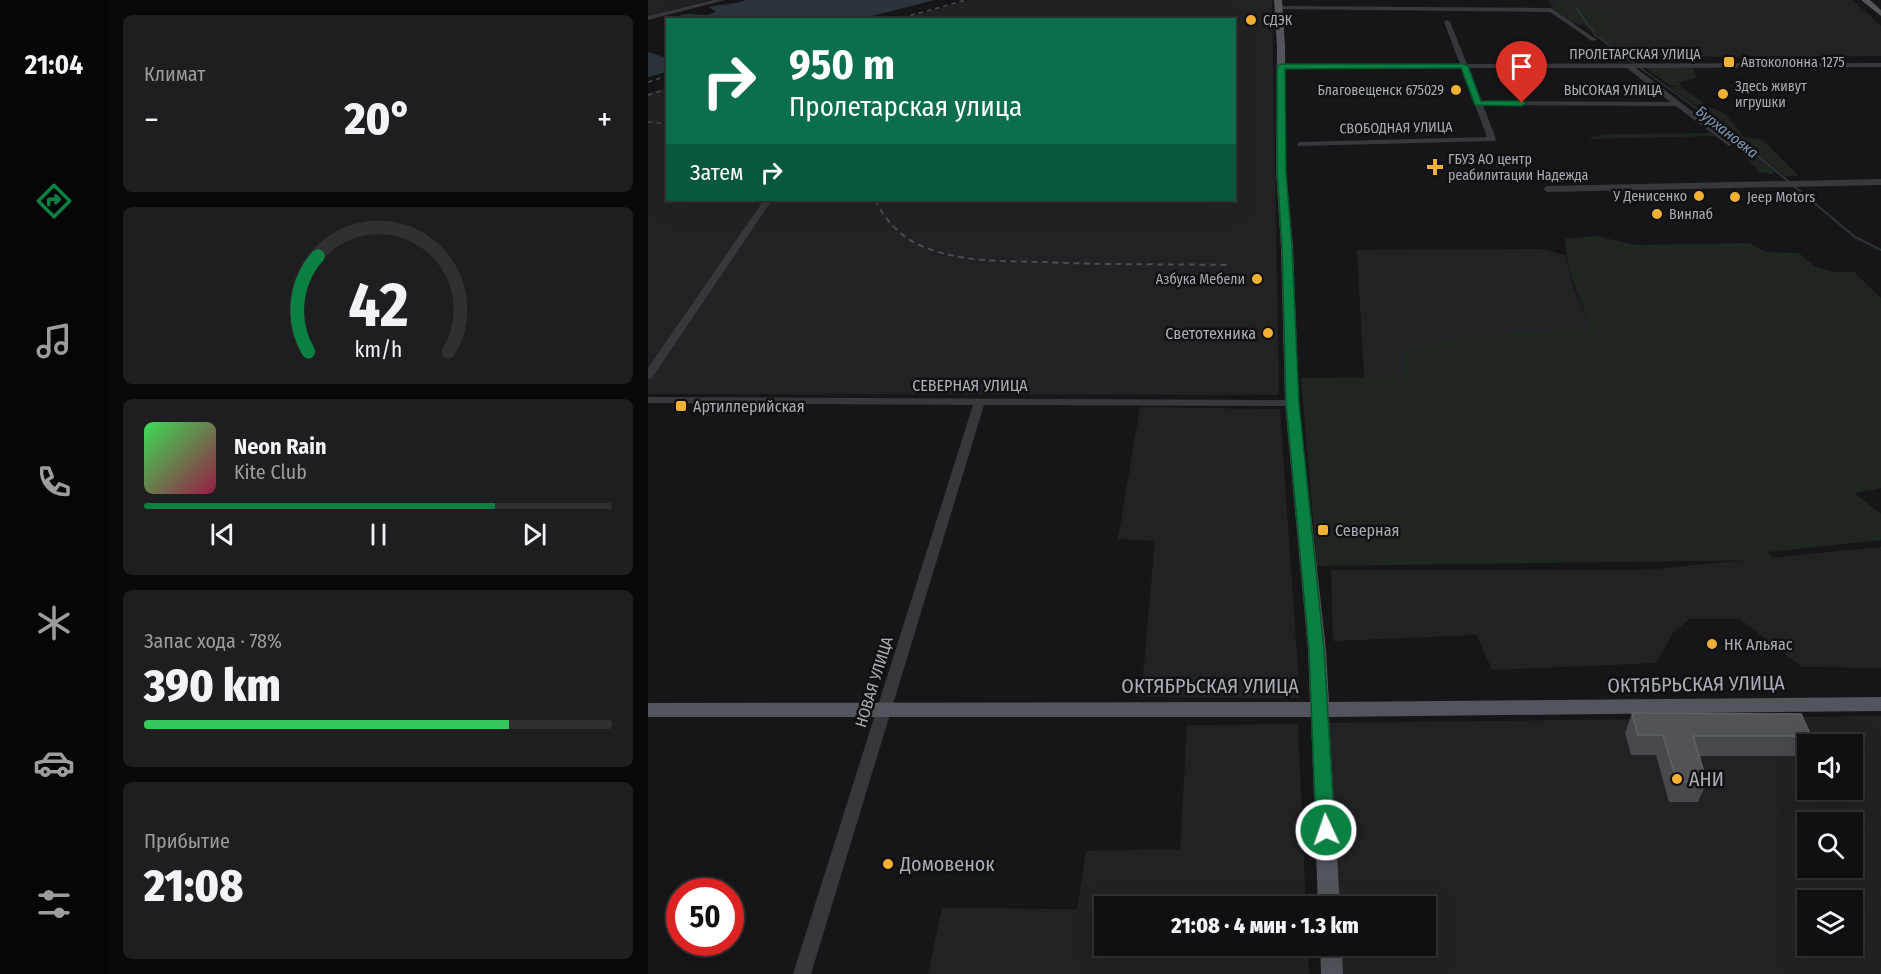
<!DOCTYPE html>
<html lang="ru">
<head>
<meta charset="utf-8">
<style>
	body { margin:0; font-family:"Fira Sans Condensed",sans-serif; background:#1e1e20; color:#f1f3f6; height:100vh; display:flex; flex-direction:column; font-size:22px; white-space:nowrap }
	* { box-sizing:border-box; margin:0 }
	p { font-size:20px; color:#9c9d9f }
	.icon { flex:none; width:33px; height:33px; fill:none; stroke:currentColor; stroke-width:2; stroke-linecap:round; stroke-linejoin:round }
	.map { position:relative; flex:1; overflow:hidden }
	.panel { display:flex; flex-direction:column; gap:15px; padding:15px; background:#09090a; width:540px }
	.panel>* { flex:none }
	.guide { position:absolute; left:18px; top:18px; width:570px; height:183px; border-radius:0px; box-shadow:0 6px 24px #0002,0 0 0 2px #303032; background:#0b6e4f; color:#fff; overflow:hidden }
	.fabs { position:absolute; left:1149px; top:734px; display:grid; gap:12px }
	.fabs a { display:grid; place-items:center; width:66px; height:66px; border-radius:0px; background:#101012; box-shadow:0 6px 24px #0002,0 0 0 2px #303032; font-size:30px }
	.speed { position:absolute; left:18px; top:878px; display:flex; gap:12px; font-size:30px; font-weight:700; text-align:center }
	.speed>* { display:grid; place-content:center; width:78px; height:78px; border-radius:50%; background:#101012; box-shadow:0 6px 24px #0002,0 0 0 2px #303032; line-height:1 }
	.speed .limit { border:9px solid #d22; background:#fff; color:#111 }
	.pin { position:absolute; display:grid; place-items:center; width:51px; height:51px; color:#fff; margin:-62px -26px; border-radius:50% 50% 50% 0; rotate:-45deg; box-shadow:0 0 6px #0007 }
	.pin .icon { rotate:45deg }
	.me { position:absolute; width:66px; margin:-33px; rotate:357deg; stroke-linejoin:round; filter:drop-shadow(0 0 4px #0008) }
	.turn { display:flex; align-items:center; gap:21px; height:126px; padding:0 24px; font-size:27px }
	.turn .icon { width:78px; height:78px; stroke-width:2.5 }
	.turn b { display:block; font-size:42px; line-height:51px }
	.then { display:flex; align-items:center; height:57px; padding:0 24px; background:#0003; gap:12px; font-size:22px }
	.big { font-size:45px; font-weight:800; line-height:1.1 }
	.panel .tile { flex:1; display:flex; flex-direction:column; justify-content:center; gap:9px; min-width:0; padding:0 21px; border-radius:9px; background:#1e1e20 }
	.panel .dial { align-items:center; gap:0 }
	.dial svg { height:156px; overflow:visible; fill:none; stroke:#303032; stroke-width:7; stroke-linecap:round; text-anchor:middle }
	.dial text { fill:#f1f3f6; stroke:none }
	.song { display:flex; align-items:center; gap:18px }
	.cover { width:72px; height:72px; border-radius:9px; background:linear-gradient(135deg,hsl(130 70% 55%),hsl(340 70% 35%)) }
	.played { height:6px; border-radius:3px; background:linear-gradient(90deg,#0b8043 75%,#303032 75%) }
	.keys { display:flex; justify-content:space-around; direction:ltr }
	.heat { display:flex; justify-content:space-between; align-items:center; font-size:33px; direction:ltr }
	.charge { height:9px; border-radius:4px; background:linear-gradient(90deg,#34c759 78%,#303032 0) }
	.trip { position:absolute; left:446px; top:896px; width:342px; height:60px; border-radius:0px; background:#101012; box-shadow:0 6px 24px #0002,0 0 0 2px #303032; font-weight:800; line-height:60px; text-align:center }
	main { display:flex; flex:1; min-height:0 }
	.menu { display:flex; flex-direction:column; width:108px; justify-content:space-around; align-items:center; background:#060607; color:#9c9d9f }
	.menu .icon { width:42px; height:42px }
	.menu .current { color:#0b8043 }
	.menu b { font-size:27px; color:#f1f3f6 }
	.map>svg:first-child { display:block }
</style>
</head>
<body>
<main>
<nav class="menu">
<b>21:04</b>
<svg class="icon current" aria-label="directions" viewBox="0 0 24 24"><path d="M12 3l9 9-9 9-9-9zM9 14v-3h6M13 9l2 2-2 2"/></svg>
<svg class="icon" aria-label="music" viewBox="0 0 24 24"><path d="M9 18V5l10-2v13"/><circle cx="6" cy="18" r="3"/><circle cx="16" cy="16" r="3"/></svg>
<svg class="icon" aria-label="phone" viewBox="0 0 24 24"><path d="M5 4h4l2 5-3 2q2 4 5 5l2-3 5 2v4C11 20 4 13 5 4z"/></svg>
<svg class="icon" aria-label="climate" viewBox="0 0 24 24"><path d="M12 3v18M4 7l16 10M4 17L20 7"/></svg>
<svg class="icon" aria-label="car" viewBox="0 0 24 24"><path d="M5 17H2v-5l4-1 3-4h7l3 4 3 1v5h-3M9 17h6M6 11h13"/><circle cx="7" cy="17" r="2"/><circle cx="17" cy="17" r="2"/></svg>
<svg class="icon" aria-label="filters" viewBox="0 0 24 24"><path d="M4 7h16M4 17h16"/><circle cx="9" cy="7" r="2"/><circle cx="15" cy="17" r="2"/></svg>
</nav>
<section class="panel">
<div class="tile"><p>Климат</p>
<div class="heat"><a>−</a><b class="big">20°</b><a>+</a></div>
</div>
<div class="tile dial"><svg viewBox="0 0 100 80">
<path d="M14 69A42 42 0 1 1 86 69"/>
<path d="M14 69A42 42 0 0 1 19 20" stroke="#0b8043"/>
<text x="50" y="56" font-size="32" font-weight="700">42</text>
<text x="50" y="72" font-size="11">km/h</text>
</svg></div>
<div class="tile">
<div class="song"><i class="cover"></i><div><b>Neon Rain</b><p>Kite Club</p></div></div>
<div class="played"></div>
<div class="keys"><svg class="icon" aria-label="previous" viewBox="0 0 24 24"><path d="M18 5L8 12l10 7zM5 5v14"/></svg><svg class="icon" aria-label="pause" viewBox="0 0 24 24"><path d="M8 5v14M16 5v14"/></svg><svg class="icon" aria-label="next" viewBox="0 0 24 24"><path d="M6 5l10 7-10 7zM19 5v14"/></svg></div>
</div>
<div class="tile"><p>Запас хода · 78%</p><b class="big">390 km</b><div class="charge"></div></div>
<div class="tile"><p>Прибытие</p><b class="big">21:08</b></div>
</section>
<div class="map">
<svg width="1233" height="974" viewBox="0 0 1233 974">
	<rect width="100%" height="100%" fill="#161618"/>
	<path fill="#222225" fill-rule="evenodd" d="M0 0H63L0 16Z
		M320 0H624L631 395 0 394V93L19 88 20 200H586V20L253 19Z
		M901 0H1205L1233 26V56L992 57 954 32 950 8 904 7Z
		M893 249 918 255 925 285 942 328 757 348 758 377 716 378 709 250Z
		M492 407 632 409 652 698 493 697 507 541 470 539Z
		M1233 547V668L1154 667 1092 619H1042L1025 633 1008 663 844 670 829 635 685 641 683 570H996Z
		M1233 716V974H695L693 945H777V906H691L679 723ZM1160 744H1204V789H1160ZM1160 822H1204V867H1160ZM1160 900H1204V945H1160Z
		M650 724 658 906H456V945H660L661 974H280L294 908 429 909 438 851 532 849 539 725Z"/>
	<path fill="#1e261f" d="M907 0H915L916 5 987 10 960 12 961 14 957 15 959 20 957 24 964 26V29L961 30 1001 60 970 63 972 57 961 53 969 52 959 46 957 41 945 36 948 34 938 26 925 23 905 9 908 5Z
		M996 67 1045 68 1049 78 1031 82 1033 87 1057 104 1047 105 1021 87 1031 86 1021 85Z
		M1050 107C1073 105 1084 120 1096 137L1115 140 1151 176H1137Z
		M1062 133 1068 136 942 139 943 137 967 134Z
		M1092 143 1126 171 1125 174 1111 172 1091 149 1089 146Z
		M948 236 988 245 1101 243 1117 252 1151 253 1167 267 1185 272H1206L1233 298V488L1206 493 1233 514V540L1120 552 1127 560 669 566 653 378 757 377V348L818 336 941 328C933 298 918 271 917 239Z"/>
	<path fill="#2c353c" d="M98 0H287L212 19H26C41 8 52 20 68 12L61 7C73 4 87 5 98 0Z
		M0 52 19 58V72L0 77Z"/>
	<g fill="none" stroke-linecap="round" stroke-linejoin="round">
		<path stroke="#2c353c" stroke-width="1.5" d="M929 9 947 35 1077 129 1112 158"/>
		<path stroke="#2c353c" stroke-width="2" d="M1110 156 1207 237 1233 250"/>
		<path fill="#37383d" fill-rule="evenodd" d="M66 0H77L0 20V16Z
			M631 6 903 8 949 40 944 41 902 12 629 9 628 8Z
			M799 20 802 22 819 64 1233 63V67L988 68 1084 142 1085 144 1081 146 1028 106 835 105 848 139 847 141 650 146 649 144 653 142 839 137 813 68 633 69 630 67 633 65 812 64 796 22ZM820 68H979L1022 102 833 101Z
			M1233 179V185L899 192 895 189 899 186Z
			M116 200H124L4 378 0 379V368Z
			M0 397 644 400 649 403 644 406 336 405 163 974H145L325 405 0 403Z"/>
		<path fill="#53555c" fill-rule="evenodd" d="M626 0H634L637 46 638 172 645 247 651 403 678 650 681 702 1233 697V711L681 717 692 906H670L663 717H0V703L662 702 660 650 637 403 633 247 628 172 629 46Z
			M1213 0H1222L1233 10V16Z
			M672 945H694L695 974H673Z"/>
		<path stroke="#4a4c52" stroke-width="1.5" stroke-dasharray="4.5 4" stroke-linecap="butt" d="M246 20 318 0
			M0 82 20 76
			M0 95 20 89
			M0 122 20 124"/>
		<path stroke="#4a4c52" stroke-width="2" stroke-dasharray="6 4.5" stroke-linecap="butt" d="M227 200C236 218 249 233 267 243 305 262 352 261 394 262 456 265 519 264 582 265"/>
	</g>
	<path fill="#47494d" d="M984 713 1163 736 1153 756H1051L1059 782 1050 802H1021L1008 755H983L977 733Z"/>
	<path fill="#525359" stroke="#5f6168" stroke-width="1.5" d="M984 713 1153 714 1163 736H1045L1059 782H1029L1015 735H990Z"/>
	<path fill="#0b8043" stroke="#07532c" stroke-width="1.5" d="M633 64H816L820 66 833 101H874L878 103 874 106 827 105 813 68 637 69 638 172 644 247 651 403 676 650 687 830 684 835 678 838 671 835 668 830 661 650 638 403 634 247 629 172V67Z"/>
	<g fill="#f2b134" stroke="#111113" stroke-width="2">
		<circle cx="603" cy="20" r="6"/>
		<rect x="1075" y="56" width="12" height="12" rx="3"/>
		<circle cx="808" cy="90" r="6"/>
		<circle cx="1075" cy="94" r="6"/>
		<path d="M784 158h6v6h6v6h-6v6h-6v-6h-6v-6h6z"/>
		<circle cx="1051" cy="196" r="6"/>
		<circle cx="1087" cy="197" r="6"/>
		<circle cx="1009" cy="214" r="6"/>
		<circle cx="609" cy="279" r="6"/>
		<circle cx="620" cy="333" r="6"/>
		<rect x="27" y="400" width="12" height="12" rx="3"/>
		<rect x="669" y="524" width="12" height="12" rx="3"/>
		<circle cx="1064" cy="644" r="6"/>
		<circle cx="1029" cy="779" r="6"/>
		<circle cx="240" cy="864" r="6"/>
	</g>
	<g text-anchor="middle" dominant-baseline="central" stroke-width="5" stroke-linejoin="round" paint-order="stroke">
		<g font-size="14" fill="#a8adb8" stroke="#111113" text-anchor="start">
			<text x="615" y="20">СДЭК</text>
			<text x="1093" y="62">Автоколонна 1275</text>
			<text x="1087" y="86">Здесь живут<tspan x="1087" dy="16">игрушки</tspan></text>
			<text x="796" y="90" text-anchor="end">Благовещенск 675029</text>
			<text x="800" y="159">ГБУЗ АО центр<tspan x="800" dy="16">реабилитации Надежда</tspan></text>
			<text x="1039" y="196" text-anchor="end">У Денисенко</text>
			<text x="1099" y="197">Jeep Motors</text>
			<text x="1021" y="214">Винлаб</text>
			<text x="597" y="279" text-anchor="end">Азбука Мебели</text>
		</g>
		<g font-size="14" fill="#a8adb8" stroke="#111113">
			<text x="987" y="54">ПРОЛЕТАРСКАЯ УЛИЦА</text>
			<text x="965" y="90">ВЫСОКАЯ УЛИЦА</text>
			<text transform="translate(748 128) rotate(-1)">СВОБОДНАЯ УЛИЦА</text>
		</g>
		<g font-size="15" font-style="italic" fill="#7f9bb3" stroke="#111113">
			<text transform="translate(1079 132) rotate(38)">Бурхановка</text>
		</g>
		<g font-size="16" fill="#a8adb8" stroke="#111113" text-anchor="start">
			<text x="608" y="333" text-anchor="end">Светотехника</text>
			<text x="45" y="406">Артиллерийская</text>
			<text x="687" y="530">Северная</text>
			<text x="1076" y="644">НК Альяас</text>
		</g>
		<g font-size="16" fill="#a8adb8" stroke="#111113">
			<text x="322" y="385">СЕВЕРНАЯ УЛИЦА</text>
			<text transform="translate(226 682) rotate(-73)">НОВАЯ УЛИЦА</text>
		</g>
		<g font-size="20" fill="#a8adb8" stroke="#111113">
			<text transform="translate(1048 684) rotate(-1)">ОКТЯБРЬСКАЯ УЛИЦА</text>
			<text x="562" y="686">ОКТЯБРЬСКАЯ УЛИЦА</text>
		</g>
		<g font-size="20" fill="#a8adb8" stroke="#111113" text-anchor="start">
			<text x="1041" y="779">АНИ</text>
			<text x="252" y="864">Домовенок</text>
		</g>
	</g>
</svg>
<div class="fabs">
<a><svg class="icon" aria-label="sound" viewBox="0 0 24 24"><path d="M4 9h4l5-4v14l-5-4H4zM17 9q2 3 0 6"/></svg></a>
<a><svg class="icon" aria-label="search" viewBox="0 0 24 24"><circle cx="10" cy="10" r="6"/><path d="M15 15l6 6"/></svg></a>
<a><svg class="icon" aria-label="layers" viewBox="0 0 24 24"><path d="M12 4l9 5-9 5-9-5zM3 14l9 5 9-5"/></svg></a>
</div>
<div class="speed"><div class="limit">50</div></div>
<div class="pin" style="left:874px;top:103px;background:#d93025"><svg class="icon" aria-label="arrive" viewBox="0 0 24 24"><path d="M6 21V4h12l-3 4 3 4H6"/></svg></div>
<svg class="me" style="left:678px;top:830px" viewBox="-20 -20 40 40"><circle r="17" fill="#0b8043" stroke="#fff" stroke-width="3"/><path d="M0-11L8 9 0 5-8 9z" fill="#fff"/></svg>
<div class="trip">21:08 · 4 мин · 1.3 km</div>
<div class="guide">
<div class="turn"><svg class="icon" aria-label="right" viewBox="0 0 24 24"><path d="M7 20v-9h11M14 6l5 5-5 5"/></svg><div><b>950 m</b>Пролетарская улица</div></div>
<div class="then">Затем<svg class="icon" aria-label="right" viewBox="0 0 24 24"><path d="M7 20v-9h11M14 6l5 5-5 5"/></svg></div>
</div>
</div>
</main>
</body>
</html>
